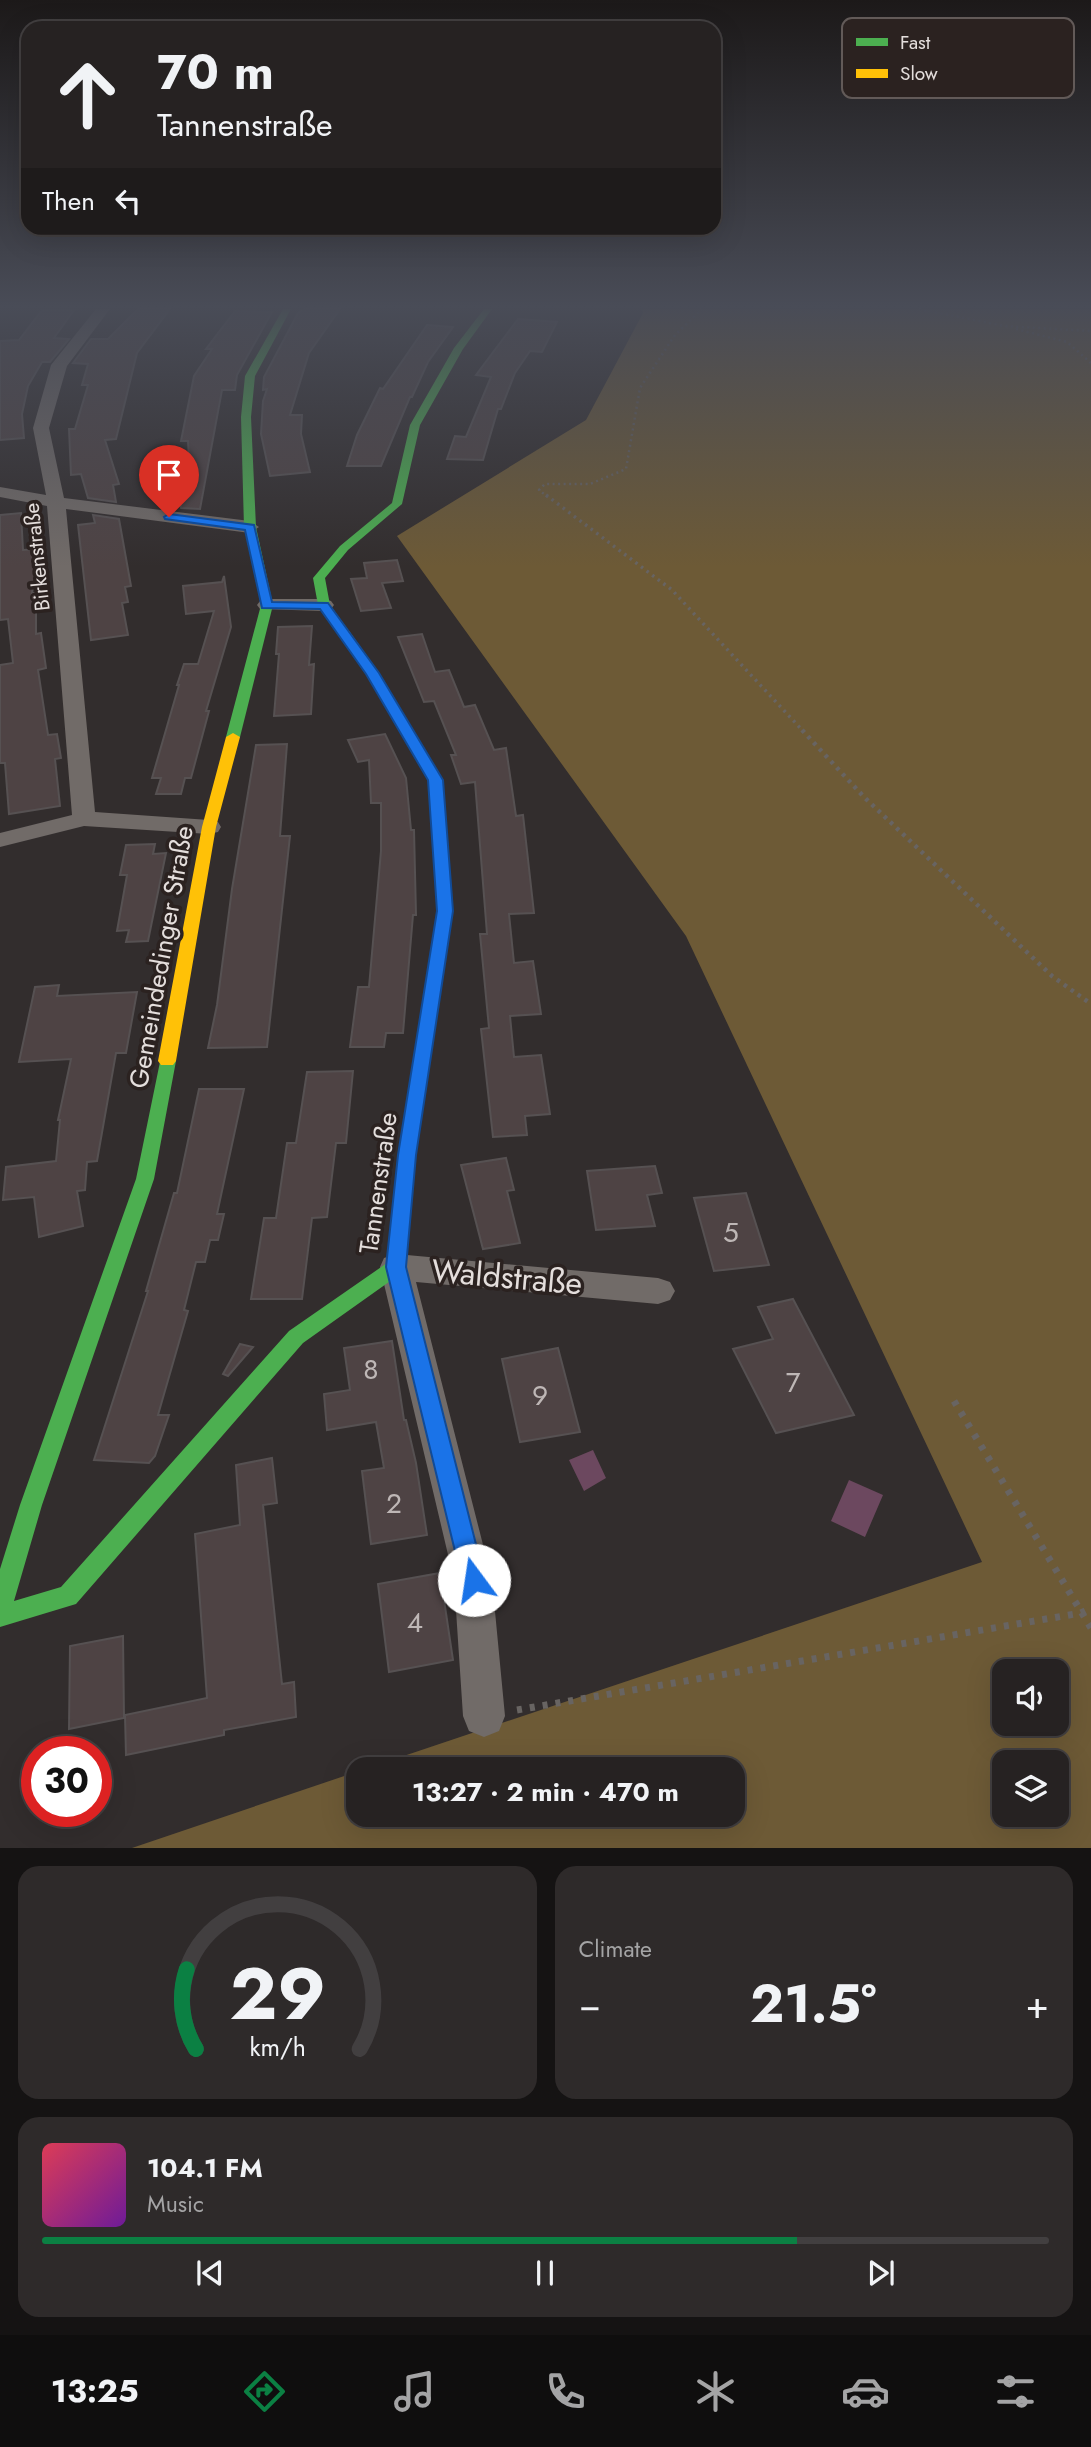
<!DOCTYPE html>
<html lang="en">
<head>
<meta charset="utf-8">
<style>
	body { margin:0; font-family:Jost,sans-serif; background:#2e2a2a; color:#f1f3f6; height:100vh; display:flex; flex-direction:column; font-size:26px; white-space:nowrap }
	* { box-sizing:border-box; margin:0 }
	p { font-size:23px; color:#a4a4a5 }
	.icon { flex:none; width:38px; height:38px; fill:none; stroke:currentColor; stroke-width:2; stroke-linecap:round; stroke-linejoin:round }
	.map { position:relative; height:1848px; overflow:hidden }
	.side { display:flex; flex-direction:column; gap:18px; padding:18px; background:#151313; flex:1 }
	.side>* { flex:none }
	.guide { position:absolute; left:21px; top:21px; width:700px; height:214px; border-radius:21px; box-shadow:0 7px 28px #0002,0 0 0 2px #423f40; background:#262222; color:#f1f3f6; overflow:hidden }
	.fabs { position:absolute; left:992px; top:1659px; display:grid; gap:14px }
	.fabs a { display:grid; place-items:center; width:77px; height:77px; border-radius:14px; background:#262222; box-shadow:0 7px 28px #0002,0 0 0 2px #423f40; font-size:35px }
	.speed { position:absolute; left:21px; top:1736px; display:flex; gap:14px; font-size:35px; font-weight:700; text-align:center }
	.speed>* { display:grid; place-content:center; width:91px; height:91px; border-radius:50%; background:#262222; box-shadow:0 7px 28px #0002,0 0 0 2px #423f40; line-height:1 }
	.speed .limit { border:10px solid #d22; background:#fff; color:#111 }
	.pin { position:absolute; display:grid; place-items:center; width:60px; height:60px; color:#fff; margin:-72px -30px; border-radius:50% 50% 50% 0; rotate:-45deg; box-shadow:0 0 7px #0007 }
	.pin .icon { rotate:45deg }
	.me { position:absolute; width:77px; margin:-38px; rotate:346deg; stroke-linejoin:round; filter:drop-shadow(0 0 5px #0008) }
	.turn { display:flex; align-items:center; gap:24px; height:147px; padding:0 21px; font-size:32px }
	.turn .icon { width:91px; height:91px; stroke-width:2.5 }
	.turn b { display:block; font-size:49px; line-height:60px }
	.then { display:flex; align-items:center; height:66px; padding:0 21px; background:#0003; gap:14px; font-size:26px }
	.big { font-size:52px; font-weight:700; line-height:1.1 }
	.side .tile { flex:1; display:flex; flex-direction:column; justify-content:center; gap:10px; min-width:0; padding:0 24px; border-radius:21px; background:#2e2a2a }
	.side .dial { align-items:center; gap:0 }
	.dial svg { height:182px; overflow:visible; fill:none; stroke:#423f40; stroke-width:7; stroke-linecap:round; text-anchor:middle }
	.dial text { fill:#f1f3f6; stroke:none }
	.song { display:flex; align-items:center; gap:21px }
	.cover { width:84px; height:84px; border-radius:10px; background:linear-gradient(135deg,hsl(350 70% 55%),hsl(280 70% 35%)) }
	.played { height:7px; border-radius:4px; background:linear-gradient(90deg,#0b8043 75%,#423f40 75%) }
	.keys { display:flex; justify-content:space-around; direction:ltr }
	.heat { display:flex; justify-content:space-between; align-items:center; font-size:38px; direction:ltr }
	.side .tiles { flex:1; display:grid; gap:18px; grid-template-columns:1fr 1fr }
	.tile:last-child { grid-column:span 2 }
	.trip { position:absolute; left:346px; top:1757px; width:399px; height:70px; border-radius:21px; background:#262222; box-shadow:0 7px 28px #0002,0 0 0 2px #423f40; font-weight:700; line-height:70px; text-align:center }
	.menu { display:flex; height:112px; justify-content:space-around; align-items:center; background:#0f0e0e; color:#a4a4a5 }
	.menu .icon { width:49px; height:49px }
	.menu .active { color:#0b8043 }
	.menu b { font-size:32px; color:#f1f3f6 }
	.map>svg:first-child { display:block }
</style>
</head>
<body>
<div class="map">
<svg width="1091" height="1849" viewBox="0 0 1091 1849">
	<rect width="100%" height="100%" fill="#322d2d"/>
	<path fill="#6d5a36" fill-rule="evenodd" d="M642 309H1091V1848L129 1849 359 1771V1815H733V1769H365L982 1562 686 936 397 536 586 420 643 313ZM1004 1671H1057V1724H1004ZM1004 1762H1057V1815H1004Z"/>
	<path fill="#6c485f" d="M593 1450 606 1478 584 1491 569 1460Z
		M849 1480 883 1495 865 1537 831 1521Z"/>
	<path fill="#4e4344" stroke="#565152" stroke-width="2" d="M138 309H170L137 353 116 439 105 440 119 484 113 485 116 502 88 498 81 474 71 475 69 429H75L88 385H82L88 364 73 363 91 339H108Z
		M305 309H340L309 353 290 415H302L301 434 310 472 270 476 261 434 263 401 267 389 263 390 264 377 298 313Z
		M42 310H74L54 338 69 339 50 362H42L28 386 22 414 24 438 0 440V341L19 340Z
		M235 311 272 312 237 375 235 390H222L200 509 181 508 176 482 190 480 188 441H181L194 376 212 349H206Z
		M518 319 557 322 542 352 530 351 515 373 501 409H498L483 460 447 459 455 436 466 437 491 377 476 375Z
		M427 325 453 327 428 362 412 397H410L381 466H347L357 435 380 388 383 389Z
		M21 513 23 550 38 549 32 593H36V634L41 633 46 668 38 670 48 735 57 734 61 758 55 759 60 806 9 814 5 763H0V665L13 663 8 619 0 620V515Z
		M93 515 119 519 131 586 125 587 128 602 122 603 128 635 91 640 78 525 95 523Z
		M397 560 403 581 382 583 391 608 361 611 351 579 367 578 364 563Z
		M224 576 231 627 206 711H209L191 778H185L181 794H156L161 778H152L179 685H177L184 664H198L214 611 186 614 183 586 222 582Z
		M312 626 309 665 314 664 311 714 274 716 279 654H276L278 627Z
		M422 634 435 672 449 670 464 707 475 705 494 750 506 748 516 816 523 815 534 913 509 914 514 963 533 961 541 1014 510 1016 514 1057 541 1055 550 1114 525 1116 527 1135 493 1137 481 1029 489 1028 480 934H487L475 782 461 784 451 755H456L434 701 424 702 398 637Z
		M385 734 406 778 411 830H414L416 915H413L403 1033H386L384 1047H350L358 987H369L381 851V803H371L369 760 358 762 348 740Z
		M287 744 280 836H290L267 1047 208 1048 217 1005 232 889 256 745Z
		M155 844 153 854 166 853 148 941 126 942 129 930 117 931 127 875H120L126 845Z
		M59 985 57 996 137 992 126 1053H116L97 1161 87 1162 85 1190 77 1191 83 1226 39 1237 34 1197 3 1200 6 1167 56 1161 60 1120H58L71 1059 19 1062 35 987Z
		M353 1071 346 1143H336L327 1217 312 1218 302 1299H251L264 1218H276L287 1143H296L307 1072Z
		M199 1089H244L217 1214H224L218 1240H210L205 1262H196L184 1310 188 1311 158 1415H169L155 1456 149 1463 94 1460 148 1291H146L174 1193H177Z
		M506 1158 514 1190 507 1191 520 1243 483 1249 461 1165Z
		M655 1166 662 1193 647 1195 655 1226 596 1230 587 1171Z
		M746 1193 769 1265 714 1271 694 1198Z
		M793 1299 854 1415 776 1433 733 1349 773 1339 758 1307Z
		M392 1341 404 1420H406L416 1463 427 1535 371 1544 362 1471 384 1468 376 1422 327 1430 324 1394 350 1390 344 1348Z
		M240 1344 253 1347 228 1376 223 1374Z
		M558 1348 580 1432 520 1442 502 1359Z
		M272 1458 277 1503 263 1505 282 1684 294 1682 296 1717 224 1730V1735L126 1755 125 1715 207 1698 195 1534 240 1525 236 1465Z
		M440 1573 453 1660 389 1672 378 1584Z
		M123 1636 124 1718 69 1729 70 1646Z"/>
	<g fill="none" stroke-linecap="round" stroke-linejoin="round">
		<path stroke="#686462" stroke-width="2.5" stroke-dasharray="2 3.5" stroke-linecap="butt" d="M919 309 1004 326 1091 331
			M1016 329 1067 342 1091 363
			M548 497 539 490 545 484H590L626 469 640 388 675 335 702 309"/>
		<path stroke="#686462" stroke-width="3.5" stroke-dasharray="2.5 4.5" stroke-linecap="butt" d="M546 495 672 590 803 731"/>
		<path stroke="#686462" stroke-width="4.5" stroke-dasharray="3.5 5" stroke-linecap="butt" d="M802 730 864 797 1052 976 1091 1004"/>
		<path stroke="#686462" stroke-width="7" stroke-dasharray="5 8" stroke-linecap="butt" d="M954 1401 1091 1628
			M517 1710 1081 1613 1091 1608"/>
		<path fill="#716b68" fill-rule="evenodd" d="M96 309H110L67 366 49 428 64 498 250 521 259 527 250 533 66 509 95 812 209 820 218 822 221 827 218 832 209 834 84 826 0 847V833L72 815 47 506 0 497V487L46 495 33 428 51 365Z
			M267 599H324L331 601 334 605 331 609 324 611 260 609 257 605 260 601Z
			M396 1254 658 1278 670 1282 675 1291 670 1300 658 1304 416 1282 492 1580 505 1716 499 1731 484 1737 469 1731 463 1716 454 1580 380 1267 384 1258Z"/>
		<path fill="#4caf50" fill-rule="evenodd" d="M283 309H291L255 376 251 417 256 527 273 605 240 737 233 741 226 737 261 605 244 527 241 417 245 376Z
			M484 309H492L463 349 420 425 402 504 348 550 325 578 330 605 351 634 345 638 341 637 318 605 313 578 340 546 392 503 410 425 454 348Z
			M440 836 447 840 453 911 416 1155 406 1267 403 1272 303 1343 76 1604 0 1627V1569L20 1505 136 1179 161 1057H173L176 1061 154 1179 42 1505 14 1601 61 1587 289 1331 387 1263 398 1155 437 911 433 840Z"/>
		<path fill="#ffc107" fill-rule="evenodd" d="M345 630 349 631 379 673 442 780 447 840 445 843 440 844 433 840 428 780 367 673 339 634Z
			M233 733 240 737 216 827 176 1061 173 1065H161L158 1061 202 827 226 737Z"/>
	</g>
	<linearGradient id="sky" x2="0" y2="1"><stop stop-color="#1c1919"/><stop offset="0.54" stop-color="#494c57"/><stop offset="1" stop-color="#494c57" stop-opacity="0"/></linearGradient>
	<rect width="1091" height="567" fill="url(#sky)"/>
	<path fill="#1a73e8" stroke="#114b97" stroke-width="2" d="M169 514 254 525 272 602 328 603 379 673 443 780 453 911 416 1155 406 1267 485 1580 482 1588 474 1591 465 1588 462 1580 386 1267 398 1155 437 911 428 780 366 674 320 609 262 608 245 530 165 519 164 517Z"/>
	<g text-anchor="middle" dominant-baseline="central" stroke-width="7" stroke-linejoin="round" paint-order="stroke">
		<g font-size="21" fill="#e4dedc" stroke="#2b2220">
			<text transform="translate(37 557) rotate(-96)">Birkenstraße</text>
		</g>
		<g font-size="26" fill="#e4dedc" stroke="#2b2220">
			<text transform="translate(161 957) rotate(-80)">Gemeindedinger Straße</text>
			<text transform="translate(378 1183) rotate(-82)">Tannenstraße</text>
		</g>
		<g font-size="28" fill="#beb7b6">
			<text x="731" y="1232">5</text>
			<text x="371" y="1369">8</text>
			<text x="793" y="1382">7</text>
			<text x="540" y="1395">9</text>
			<text x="394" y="1503">2</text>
			<text x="415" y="1622">4</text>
		</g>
		<g font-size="32" fill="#e4dedc" stroke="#2b2220">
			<text transform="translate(507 1277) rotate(5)">Waldstraße</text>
		</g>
	</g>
	<rect x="842" y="18" width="232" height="80" rx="10" fill="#2b2220" stroke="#625a58" stroke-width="2"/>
	<rect x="856" y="38" width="32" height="8" fill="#4caf50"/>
	<rect x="856" y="69" width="32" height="9" fill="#ffc107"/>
	<g font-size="19" fill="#e4dedc">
		<text x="900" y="49">Fast</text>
		<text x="900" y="80">Slow</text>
	</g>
</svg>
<div class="fabs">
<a><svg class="icon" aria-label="sound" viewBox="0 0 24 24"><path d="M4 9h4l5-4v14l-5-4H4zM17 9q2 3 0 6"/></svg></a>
<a><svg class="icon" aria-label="layers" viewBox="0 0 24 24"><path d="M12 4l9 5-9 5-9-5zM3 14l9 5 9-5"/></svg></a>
</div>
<div class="speed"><div class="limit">30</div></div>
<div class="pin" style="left:169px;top:517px;background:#d93025"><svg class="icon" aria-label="arrive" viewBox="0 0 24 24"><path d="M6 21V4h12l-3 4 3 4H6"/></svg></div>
<svg class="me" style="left:474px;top:1580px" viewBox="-20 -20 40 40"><circle r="19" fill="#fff"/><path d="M0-13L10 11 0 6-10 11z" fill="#1a73e8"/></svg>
<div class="trip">13:27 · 2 min · 470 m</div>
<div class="guide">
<div class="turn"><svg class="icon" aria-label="ahead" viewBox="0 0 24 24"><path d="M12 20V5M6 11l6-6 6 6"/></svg><div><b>70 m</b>Tannenstraße</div></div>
<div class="then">Then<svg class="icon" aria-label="left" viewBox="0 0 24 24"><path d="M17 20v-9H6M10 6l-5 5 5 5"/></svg></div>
</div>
</div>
<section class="side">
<div class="tiles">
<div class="tile dial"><svg viewBox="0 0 100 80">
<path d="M14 69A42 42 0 1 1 86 69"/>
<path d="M14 69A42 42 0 0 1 10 34" stroke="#0b8043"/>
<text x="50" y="56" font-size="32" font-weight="700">29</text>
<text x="50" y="72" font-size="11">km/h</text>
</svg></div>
<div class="tile"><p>Climate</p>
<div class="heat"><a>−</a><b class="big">21.5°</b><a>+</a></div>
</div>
<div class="tile">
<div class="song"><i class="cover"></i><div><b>104.1 FM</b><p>Music</p></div></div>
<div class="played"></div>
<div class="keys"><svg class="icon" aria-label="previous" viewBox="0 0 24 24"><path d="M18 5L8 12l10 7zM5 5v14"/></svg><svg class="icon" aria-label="pause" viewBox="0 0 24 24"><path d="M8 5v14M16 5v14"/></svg><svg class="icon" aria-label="next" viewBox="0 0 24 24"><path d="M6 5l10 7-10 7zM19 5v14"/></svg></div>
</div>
</div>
</section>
<nav class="menu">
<b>13:25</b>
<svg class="icon active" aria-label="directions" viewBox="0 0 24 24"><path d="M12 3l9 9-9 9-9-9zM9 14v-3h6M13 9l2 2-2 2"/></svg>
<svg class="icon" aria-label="music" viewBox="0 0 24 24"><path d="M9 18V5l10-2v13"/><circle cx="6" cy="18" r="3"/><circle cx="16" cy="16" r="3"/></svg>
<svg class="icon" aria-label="phone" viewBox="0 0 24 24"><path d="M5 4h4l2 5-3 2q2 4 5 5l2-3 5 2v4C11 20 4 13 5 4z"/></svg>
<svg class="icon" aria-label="climate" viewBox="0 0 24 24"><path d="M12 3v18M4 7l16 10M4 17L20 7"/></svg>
<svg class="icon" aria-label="car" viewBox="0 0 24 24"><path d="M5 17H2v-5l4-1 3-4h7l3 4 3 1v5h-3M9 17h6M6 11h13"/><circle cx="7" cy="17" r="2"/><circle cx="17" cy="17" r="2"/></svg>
<svg class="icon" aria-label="filters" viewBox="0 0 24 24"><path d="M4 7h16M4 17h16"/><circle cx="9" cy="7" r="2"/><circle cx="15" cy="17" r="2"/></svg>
</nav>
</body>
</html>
